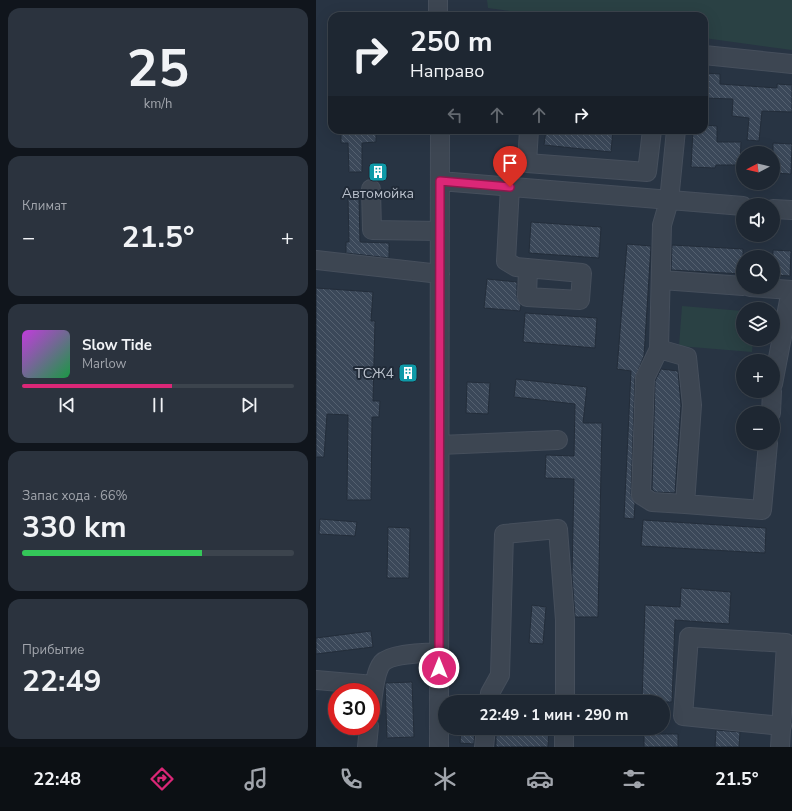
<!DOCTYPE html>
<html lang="ru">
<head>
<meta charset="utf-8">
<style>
	body { margin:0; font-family:"Nunito Sans",sans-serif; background:#2b333e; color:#f1f3f6; height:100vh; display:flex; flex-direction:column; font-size:15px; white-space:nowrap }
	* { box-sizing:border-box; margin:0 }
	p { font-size:13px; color:#a1a5ac }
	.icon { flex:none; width:22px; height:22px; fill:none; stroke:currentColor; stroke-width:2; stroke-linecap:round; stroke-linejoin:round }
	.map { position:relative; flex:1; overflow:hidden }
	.side { display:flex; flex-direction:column; gap:8px; padding:8px; background:#10151c; width:316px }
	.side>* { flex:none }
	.guide { position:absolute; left:12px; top:12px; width:380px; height:122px; border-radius:12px; box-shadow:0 4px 16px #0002,0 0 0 1px #3c444d; background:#1e2732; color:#f1f3f6; overflow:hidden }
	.needle { width:26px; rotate:263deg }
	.fabs { position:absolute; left:420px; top:146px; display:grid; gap:8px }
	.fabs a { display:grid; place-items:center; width:44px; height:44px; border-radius:50%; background:#1e2732; box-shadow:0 4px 16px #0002,0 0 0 1px #3c444d; font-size:20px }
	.speed { position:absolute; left:12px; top:683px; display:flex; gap:8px; font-size:20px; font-weight:700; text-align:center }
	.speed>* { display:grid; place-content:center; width:52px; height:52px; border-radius:50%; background:#1e2732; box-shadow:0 4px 16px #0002,0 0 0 1px #3c444d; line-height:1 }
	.speed .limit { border:6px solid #d22; background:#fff; color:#111 }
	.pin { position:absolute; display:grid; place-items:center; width:34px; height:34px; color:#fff; margin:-41px -17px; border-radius:50% 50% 50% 0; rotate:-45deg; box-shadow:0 0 4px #0007 }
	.pin .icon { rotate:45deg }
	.me { position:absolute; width:44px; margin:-22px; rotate:0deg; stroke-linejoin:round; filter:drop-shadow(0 0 3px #0008) }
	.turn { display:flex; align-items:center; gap:14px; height:84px; padding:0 16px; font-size:18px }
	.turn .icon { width:52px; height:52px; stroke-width:2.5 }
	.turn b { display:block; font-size:28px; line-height:34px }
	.lanes { display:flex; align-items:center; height:38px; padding:0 16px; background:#0003; justify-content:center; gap:20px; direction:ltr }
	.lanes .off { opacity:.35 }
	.big { font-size:30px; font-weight:700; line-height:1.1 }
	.side .tile { flex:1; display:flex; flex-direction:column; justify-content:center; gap:6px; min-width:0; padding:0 14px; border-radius:12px; background:#2b333e }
	.side .dial { align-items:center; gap:0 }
	.dial b { font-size:52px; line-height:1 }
	.song { display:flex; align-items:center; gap:12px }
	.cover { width:48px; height:48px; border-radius:6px; background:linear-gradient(135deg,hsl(290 70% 55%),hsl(140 70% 35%)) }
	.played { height:4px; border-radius:2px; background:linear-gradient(90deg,#db2777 55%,#3c444d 55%) }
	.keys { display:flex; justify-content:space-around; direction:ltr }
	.heat { display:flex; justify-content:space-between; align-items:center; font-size:22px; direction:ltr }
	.charge { height:6px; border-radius:3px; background:linear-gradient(90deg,#34c759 66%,#3c444d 0) }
	.trip { position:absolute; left:122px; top:695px; width:232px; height:40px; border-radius:20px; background:#1e2732; box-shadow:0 4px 16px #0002,0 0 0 1px #3c444d; font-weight:700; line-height:40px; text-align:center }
	.dock { display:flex; height:64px; justify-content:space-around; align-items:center; background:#0c1014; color:#a1a5ac }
	.dock .icon { width:28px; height:28px }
	.dock .active { color:#db2777 }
	.dock b { font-size:18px; color:#f1f3f6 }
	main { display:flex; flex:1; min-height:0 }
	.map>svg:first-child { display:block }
</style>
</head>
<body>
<main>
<section class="side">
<div class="tile dial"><b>25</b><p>km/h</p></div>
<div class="tile"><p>Климат</p>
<div class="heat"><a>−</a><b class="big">21.5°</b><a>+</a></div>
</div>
<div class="tile">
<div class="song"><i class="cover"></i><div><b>Slow Tide</b><p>Marlow</p></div></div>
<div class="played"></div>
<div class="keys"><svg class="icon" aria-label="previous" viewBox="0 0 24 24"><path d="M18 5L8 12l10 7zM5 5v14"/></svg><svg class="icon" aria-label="pause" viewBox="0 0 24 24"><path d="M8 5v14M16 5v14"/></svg><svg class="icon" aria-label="next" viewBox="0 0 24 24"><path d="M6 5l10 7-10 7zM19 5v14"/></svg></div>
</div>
<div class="tile"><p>Запас хода · 66%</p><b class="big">330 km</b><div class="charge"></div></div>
<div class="tile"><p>Прибытие</p><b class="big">22:49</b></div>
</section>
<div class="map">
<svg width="476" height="747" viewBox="0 0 476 747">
	<defs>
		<pattern id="building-back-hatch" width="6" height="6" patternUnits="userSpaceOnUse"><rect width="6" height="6" fill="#3b4859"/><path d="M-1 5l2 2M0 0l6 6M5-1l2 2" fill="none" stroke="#556170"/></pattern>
	</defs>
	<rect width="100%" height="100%" fill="#283443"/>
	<path fill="#2a4144" d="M171 0H476V50L388 38V16H231L172 8Z
		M366 306 427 311V339H437L436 352 363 346Z"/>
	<path fill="url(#building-back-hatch)" stroke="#232d3a" d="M388 73 404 74V84L461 88V84L476 85V112L446 111 443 141 431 140 433 118 416 116 417 99 388 98Z
		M388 125 401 126V142H425L424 165H400L399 168 375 167 377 130H388Z
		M25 130H60V142L46 143V172H33L32 143H25Z
		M230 130H297L295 152 228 145Z
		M457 143 476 144 475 174 457 173Z
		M70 166 71 178 54 179V167Z
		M32 198H43L44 242 73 243V258L30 253V242H33Z
		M215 222 285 227 283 258 213 253Z
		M311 244 335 246 328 356 319 378 315 495 319 503 318 519 308 518 315 371 301 369Z
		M356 245 427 249V274L355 270Z
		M457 250 475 251 474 276 457 275Z
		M171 279 201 282V297L205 305 204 311 168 308Z
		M0 288 57 292 55 321H59L57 401H64L63 417H56L55 500H31L32 415 11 414 8 457H0Z
		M209 313 281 318 279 348 207 342Z
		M345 369 362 371 365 405 359 493 339 492 336 489 339 381Z
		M200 379 271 387 267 423H286L282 617H259L256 576 258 479 229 478 230 455 258 456 259 404 198 397Z
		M151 382 174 383 172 414 150 413Z
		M4 519 41 522 39 536 3 534Z
		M327 520 450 528 449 553 325 546Z
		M72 527 94 528 93 578H71Z
		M365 588 415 592 413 624 359 620 356 702H326L329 605 364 607Z
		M216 605 230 607 227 644 213 643Z
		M55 631 57 647 0 654V638Z
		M96 682 98 737 71 738 69 683Z
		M145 728H159L158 744 144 743Z
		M180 728H233L232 747H180Z
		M400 730 424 732 423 747H399Z
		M328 734H362V747H328Z"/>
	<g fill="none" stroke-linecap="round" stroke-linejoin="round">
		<g stroke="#464f5c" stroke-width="20">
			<path id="minor" d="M122 0V16
				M388 55 476 64
				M213 130 211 163 331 172 336 130
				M124 181 427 206
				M194 187 190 261 200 267 266 273 264 300 211 297 212 268
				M55 189 56 230 124 231
				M457 209 476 210
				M0 260 124 274
				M346 280 427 286
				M434 287 475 290 457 384
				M343 349 329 378 325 495 336 502 369 504 376 405 371 357 343 349 346 225 353 201 360 130
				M455 413 456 391
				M124 445 242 440
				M369 504 446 510 452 443
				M0 680 58 685
				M173 702 174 693 184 675 188 534 242 529 249 620V702
				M55 711C57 698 58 673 66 663 75 653 110 653 123 652
				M51 747 53 726
				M123 747 124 130
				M168 747 170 728
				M248 747V728
				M464 747 470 643 373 637 367 716 466 726"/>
		</g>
		<use href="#minor" stroke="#3d4652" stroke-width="18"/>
	</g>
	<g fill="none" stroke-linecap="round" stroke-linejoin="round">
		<g stroke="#8e194d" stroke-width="10">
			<path id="route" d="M123 668 124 181 194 187"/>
		</g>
		<use href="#route" stroke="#db2777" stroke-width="7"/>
	</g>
	<defs>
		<g id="building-square" transform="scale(1)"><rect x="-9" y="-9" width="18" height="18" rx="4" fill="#0f9aa8" stroke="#212b38"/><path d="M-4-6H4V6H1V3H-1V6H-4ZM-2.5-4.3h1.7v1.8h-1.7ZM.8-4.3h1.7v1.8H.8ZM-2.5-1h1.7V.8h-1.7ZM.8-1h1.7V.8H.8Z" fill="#fff"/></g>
	</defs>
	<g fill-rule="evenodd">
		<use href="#building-square" x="62" y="172"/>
		<use href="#building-square" x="92" y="373"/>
	</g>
	<g text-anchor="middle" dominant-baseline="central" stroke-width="4" stroke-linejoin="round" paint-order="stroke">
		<g font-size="14" fill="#bac1cc" stroke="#212b38">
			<text x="62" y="193">Автомойка</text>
			<text x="78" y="373" text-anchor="end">ТСЖ4</text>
		</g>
	</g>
</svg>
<div class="fabs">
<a><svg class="needle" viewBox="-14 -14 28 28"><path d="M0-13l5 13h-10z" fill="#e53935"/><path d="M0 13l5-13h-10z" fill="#a1a5ac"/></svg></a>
<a><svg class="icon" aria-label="sound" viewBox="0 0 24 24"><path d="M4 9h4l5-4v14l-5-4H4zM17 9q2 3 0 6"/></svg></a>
<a><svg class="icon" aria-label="search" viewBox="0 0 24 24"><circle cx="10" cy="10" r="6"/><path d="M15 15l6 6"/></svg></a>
<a><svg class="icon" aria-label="layers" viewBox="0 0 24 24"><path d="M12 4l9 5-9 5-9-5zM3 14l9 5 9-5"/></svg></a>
<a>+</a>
<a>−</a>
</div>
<div class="speed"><div class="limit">30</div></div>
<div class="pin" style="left:194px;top:187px;background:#d93025"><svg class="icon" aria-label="arrive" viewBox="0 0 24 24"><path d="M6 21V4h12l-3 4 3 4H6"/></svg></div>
<svg class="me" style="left:123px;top:668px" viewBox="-20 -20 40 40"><circle r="17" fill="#db2777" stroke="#fff" stroke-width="3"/><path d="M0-11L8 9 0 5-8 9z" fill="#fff"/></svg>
<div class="trip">22:49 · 1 мин · 290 m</div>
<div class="guide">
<div class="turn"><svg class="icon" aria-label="right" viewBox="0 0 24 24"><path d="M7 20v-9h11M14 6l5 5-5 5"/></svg><div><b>250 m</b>Направо</div></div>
<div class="lanes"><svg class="icon off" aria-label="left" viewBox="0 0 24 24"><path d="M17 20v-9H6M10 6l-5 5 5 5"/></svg><svg class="icon off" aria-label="ahead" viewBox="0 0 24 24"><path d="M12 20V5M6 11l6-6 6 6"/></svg><svg class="icon off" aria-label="ahead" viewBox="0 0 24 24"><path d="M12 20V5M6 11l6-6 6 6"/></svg><svg class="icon" aria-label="right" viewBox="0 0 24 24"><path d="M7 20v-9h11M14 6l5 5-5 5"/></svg></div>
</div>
</div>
</main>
<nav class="dock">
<b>22:48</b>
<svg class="icon active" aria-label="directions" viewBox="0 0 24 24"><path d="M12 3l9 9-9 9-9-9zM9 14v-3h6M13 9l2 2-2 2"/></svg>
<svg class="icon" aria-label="music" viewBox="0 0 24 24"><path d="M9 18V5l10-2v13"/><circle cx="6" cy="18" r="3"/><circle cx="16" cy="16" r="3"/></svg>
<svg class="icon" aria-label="phone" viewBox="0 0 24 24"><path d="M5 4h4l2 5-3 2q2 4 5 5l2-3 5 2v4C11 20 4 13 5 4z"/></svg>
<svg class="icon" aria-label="climate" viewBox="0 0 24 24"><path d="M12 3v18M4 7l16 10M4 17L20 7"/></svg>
<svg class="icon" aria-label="car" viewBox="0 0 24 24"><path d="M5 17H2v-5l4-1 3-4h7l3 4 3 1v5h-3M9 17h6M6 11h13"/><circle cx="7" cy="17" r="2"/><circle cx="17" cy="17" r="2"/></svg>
<svg class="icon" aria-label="filters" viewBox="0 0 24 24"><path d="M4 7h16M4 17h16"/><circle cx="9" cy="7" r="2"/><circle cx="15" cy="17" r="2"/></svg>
<b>21.5°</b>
</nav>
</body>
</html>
